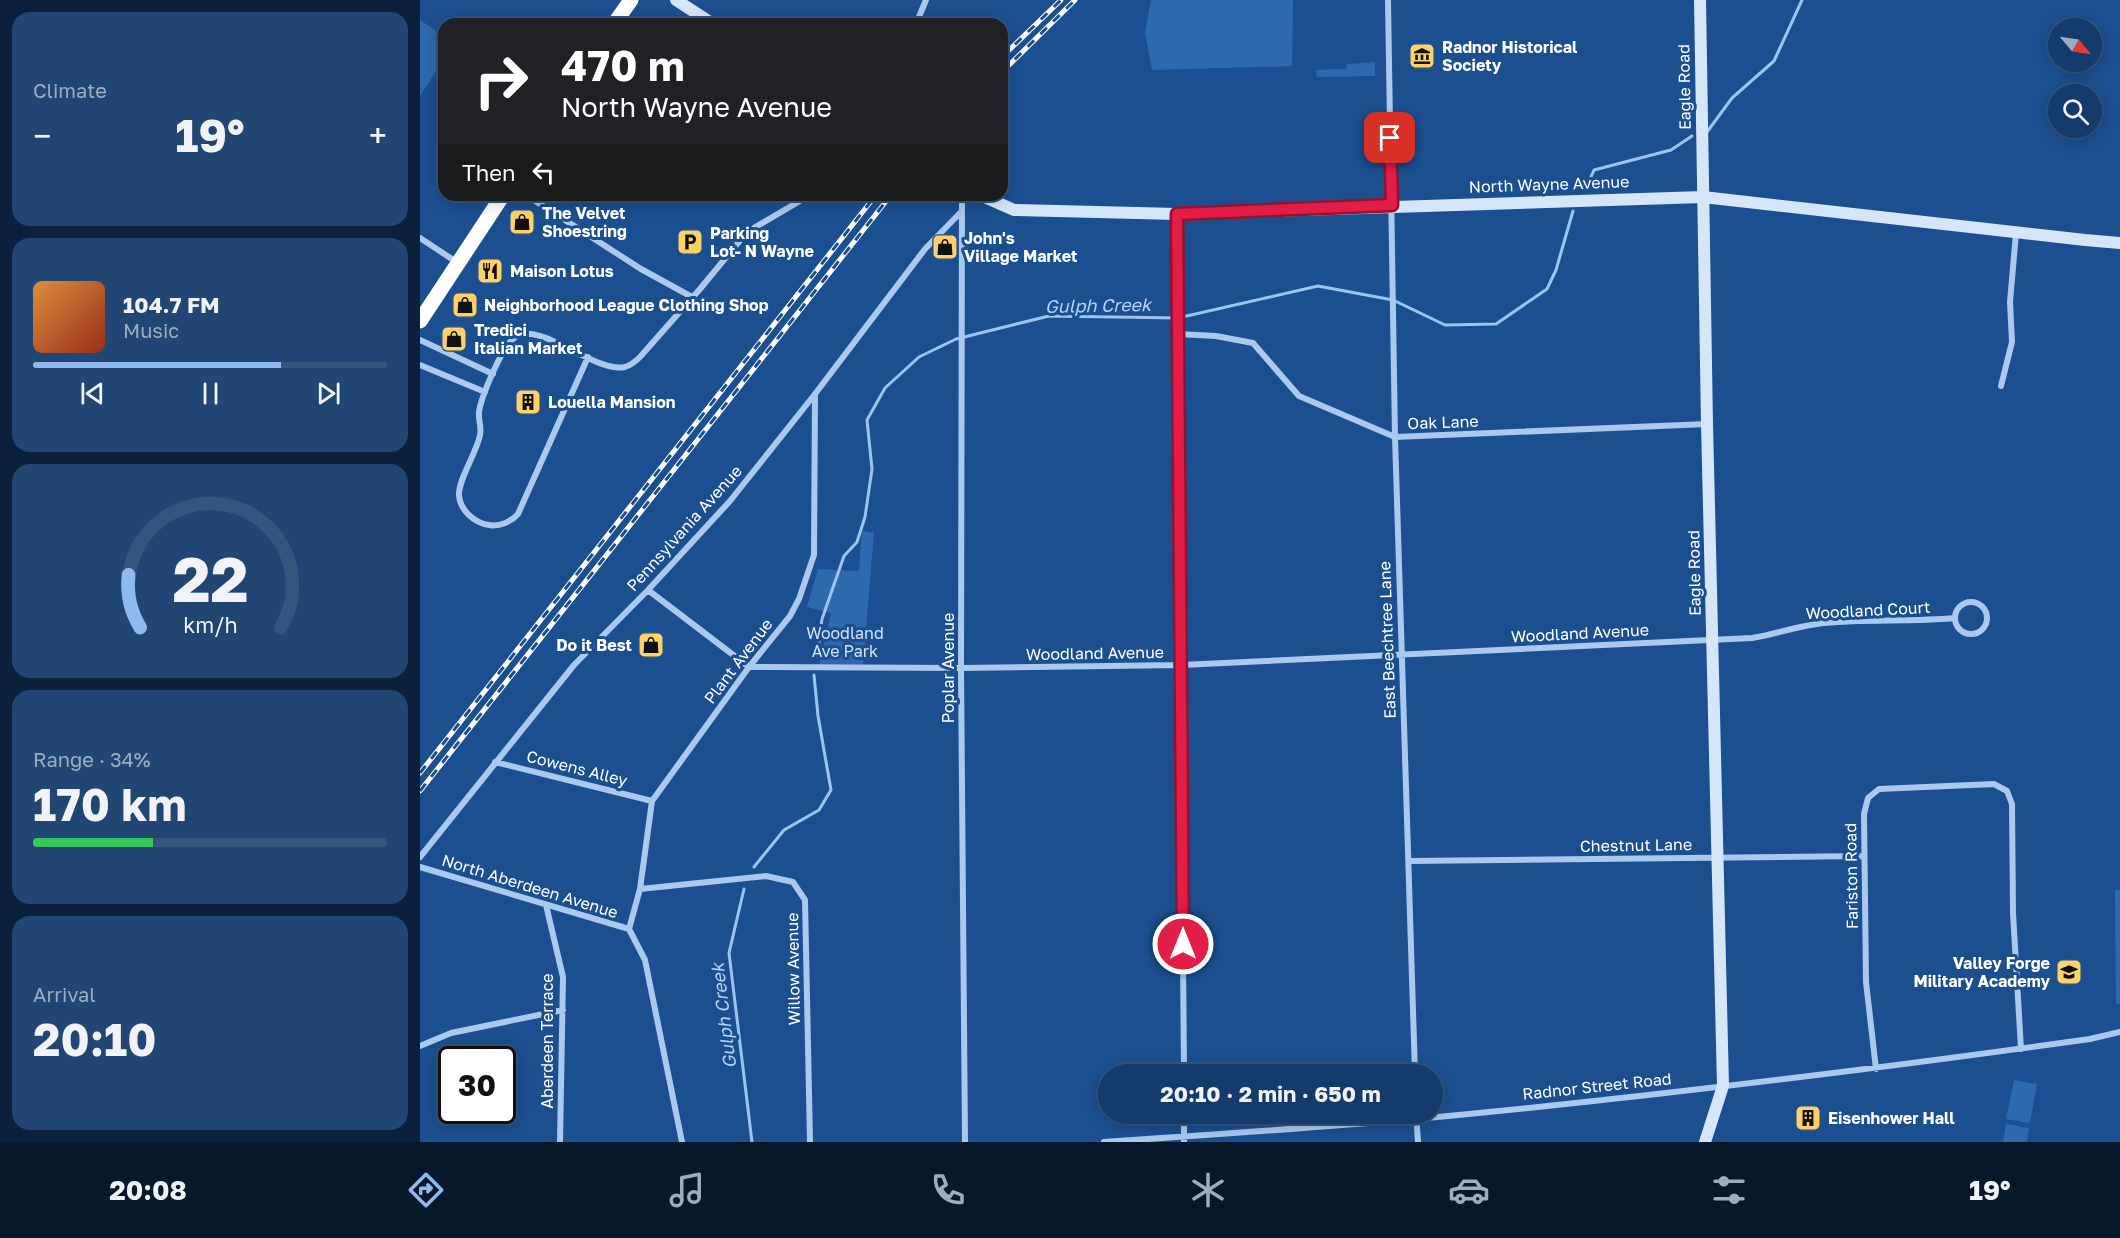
<!DOCTYPE html>
<html lang="en">
<head>
<meta charset="utf-8">
<style>
	body { margin:0; font-family:"Golos Text",sans-serif; background:#214673; color:#f1f3f6; height:100vh; display:flex; flex-direction:column; font-size:22px; white-space:nowrap }
	* { box-sizing:border-box; margin:0 }
	p { font-size:20px; color:#9dadc1 }
	.icon { flex:none; width:33px; height:33px; fill:none; stroke:currentColor; stroke-width:2; stroke-linecap:round; stroke-linejoin:round }
	.map { position:relative; flex:1; overflow:hidden }
	.sheet { display:flex; flex-direction:column; gap:12px; padding:12px; background:#0b203b; width:420px }
	.sheet>* { flex:none }
	.guide { position:absolute; left:18px; top:18px; width:570px; height:183px; border-radius:18px; box-shadow:0 3px 15px #0003,0 0 0 2px #33557e; background:#202124; color:#fff; overflow:hidden }
	.needle { width:39px; rotate:119deg }
	.fabs { position:absolute; left:1628px; top:18px; display:grid; gap:12px }
	.fabs a { display:grid; place-items:center; width:54px; height:54px; border-radius:50%; background:#143b6b; box-shadow:0 3px 15px #0003,0 0 0 2px #33557e; font-size:30px }
	.speed { position:absolute; left:18px; top:1046px; display:flex; gap:12px; font-size:30px; font-weight:700; text-align:center }
	.speed>* { display:grid; place-content:center; width:78px; height:78px; border-radius:50%; background:#143b6b; box-shadow:0 3px 15px #0003,0 0 0 2px #33557e; line-height:1 }
	.speed .limit { border:3px solid #111; border-radius:9px; background:#fff; color:#111 }
	.pin { position:absolute; display:grid; place-items:center; width:51px; height:51px; color:#fff; margin:-26px; border-radius:12px; box-shadow:0 3px 9px #0006 }
	.me { position:absolute; width:66px; margin:-33px; rotate:0deg; stroke-linejoin:round; filter:drop-shadow(0 0 4px #0008) }
	.turn { display:flex; align-items:center; gap:21px; height:126px; padding:0 24px; font-size:27px }
	.turn .icon { width:78px; height:78px; stroke-width:2.5 }
	.turn b { display:block; font-size:42px; line-height:51px }
	.then { display:flex; align-items:center; height:57px; padding:0 24px; background:#0003; gap:12px; font-size:22px }
	.big { font-size:45px; font-weight:700; line-height:1.1 }
	.sheet .widget { flex:1; display:flex; flex-direction:column; justify-content:center; gap:9px; min-width:0; padding:0 21px; border-radius:18px; background:#214673 }
	.sheet .dial { align-items:center; gap:0 }
	.dial svg { height:156px; overflow:visible; fill:none; stroke:#33557e; stroke-width:7; stroke-linecap:round; text-anchor:middle }
	.dial text { fill:#f1f3f6; stroke:none }
	.song { display:flex; align-items:center; gap:18px }
	.cover { width:72px; height:72px; border-radius:9px; background:linear-gradient(135deg,hsl(30 70% 55%),hsl(10 70% 35%)) }
	.played { height:6px; border-radius:3px; background:linear-gradient(90deg,#90b9f0 70%,#33557e 70%) }
	.keys { display:flex; justify-content:space-around; direction:ltr }
	.heat { display:flex; justify-content:space-between; align-items:center; font-size:33px; direction:ltr }
	.charge { height:9px; border-radius:4px; background:linear-gradient(90deg,#34c759 34%,#33557e 0) }
	.trip { position:absolute; left:678px; top:1064px; width:345px; height:60px; border-radius:30px; background:#143b6b; box-shadow:0 3px 15px #0003,0 0 0 2px #33557e; font-weight:700; line-height:60px; text-align:center }
	.menu { display:flex; height:96px; justify-content:space-around; align-items:center; background:#08182b; color:#9dadc1 }
	.menu .icon { width:42px; height:42px }
	.menu .on { color:#90b9f0 }
	.menu b { font-size:27px; color:#f1f3f6 }
	main { display:flex; flex:1; min-height:0 }
	.map>svg:first-child { display:block }
</style>
</head>
<body>
<main>
<section class="sheet">
<div class="widget"><p>Climate</p>
<div class="heat"><a>−</a><b class="big">19°</b><a>+</a></div>
</div>
<div class="widget">
<div class="song"><i class="cover"></i><div><b>104.7 FM</b><p>Music</p></div></div>
<div class="played"></div>
<div class="keys"><svg class="icon" aria-label="previous" viewBox="0 0 24 24"><path d="M18 5L8 12l10 7zM5 5v14"/></svg><svg class="icon" aria-label="pause" viewBox="0 0 24 24"><path d="M8 5v14M16 5v14"/></svg><svg class="icon" aria-label="next" viewBox="0 0 24 24"><path d="M6 5l10 7-10 7zM19 5v14"/></svg></div>
</div>
<div class="widget dial"><svg viewBox="0 0 100 80">
<path d="M14 69A42 42 0 1 1 86 69"/>
<path d="M14 69A42 42 0 0 1 8 42" stroke="#90b9f0"/>
<text x="50" y="56" font-size="32" font-weight="700">22</text>
<text x="50" y="72" font-size="11">km/h</text>
</svg></div>
<div class="widget"><p>Range · 34%</p><b class="big">170 km</b><div class="charge"></div></div>
<div class="widget"><p>Arrival</p><b class="big">20:10</b></div>
</section>
<div class="map">
<svg width="1700" height="1142" viewBox="0 0 1700 1142">
	<rect width="100%" height="100%" fill="#1b4f8f"/>
	<path fill="#2e69ad" d="M731 0H873L872 66 732 70 725 33Z
		M0 20 24 36V59L0 96Z
		M955 62V76L897 77 896 70 926 69 927 64Z
		M442 531 454 533 443 664 399 665 411 613 387 607 398 569 439 571Z
		M1695 890H1700V1004H1696Z
		M1594 1080 1617 1084 1610 1123 1586 1119Z
		M1586 1124 1609 1128 1607 1142H1583Z"/>
	<g fill="none" stroke-linecap="round" stroke-linejoin="round">
		<path stroke="#9cc4f0" stroke-width="3" d="M1287 132 1312 98 1354 61 1382 0
			M1166 188 1174 170 1251 150 1272 136
			M397 656 402 619 424 556 437 542 445 517 452 469 447 420 465 388 499 357 536 339 629 316 758 318 898 286 973 300 1025 325 1076 324 1127 289 1136 270 1153 211
			M334 867 364 830 399 810 411 790 398 716 394 675
			M324 889 309 953 332 1142"/>
		<path stroke="#a9c9ee" stroke-width="6" d="M968 0 975 437 995 1074
			M496 24 506 0
			M106 195 221 269 272 297
			M542 195 541 668 545 1142
			M757 214 764 1074
			M0 238 38 263
			M758 334 796 336 833 343 879 396 975 437 1287 424
			M0 340 73 374
			M168 357 98 514C91 522 79 527 69 525 54 523 40 510 39 495 38 480 57 452 60 435 62 427 58 420 59 412 61 397 82 347 94 338 118 318 175 374 205 367 211 365 216 361 220 357L280 289 327 232 390 195
			M0 365 65 392
			M1581 386 1592 342 1590 302 1596 233
			M228 590 329 667 541 668 761 665 1332 638C1357 634 1380 625 1405 623 1448 619 1491 622 1535 618
			M1535 618a16 16 0 1 1 32 0a16 16 0 1 1-32 0Z
			M75 762 232 801
			M0 857 154 665 228 590 310 501 395 394 505 249 541 212
			M989 861 1444 856
			M0 867 209 929 225 960 262 1142
			M220 889 346 876 373 882 385 900 390 1142
			M126 905 143 977 140 1142
			M209 929 220 889 232 801 329 667 370 616 379 599 394 555 395 394
			M0 1046 31 1033 143 1010
			M1456 1069 1446 982 1444 814 1448 798 1459 789 1574 784 1587 791 1592 804 1593 913 1601 1049
			M764 1113V1142
			M996 1113 998 1142
			M684 1142C788 1135 893 1128 997 1119 1222 1098 1447 1070 1670 1039L1700 1032"/>
		<path stroke="#d6e6fa" stroke-width="12" d="M256 0 293 24
			M1280 0 1287 424 1303 1086 1285 1142
			M560 195 594 210 757 214 1283 197 1665 240 1700 243"/>
		<path stroke="#fff" stroke-width="15" d="M194 24 211 0
			M0 321 83 195"/>
		<g stroke="#fff" stroke-width="5">
			<path id="rail" d="M582 57 641 0
				M582 72 655 0
				M0 773 456 195
				M0 791 471 195"/>
		</g>
		<use href="#rail" stroke="#1b4f8f" stroke-width="3" stroke-dasharray="9" stroke-linecap="butt"/>
	</g>
	<g fill="none" stroke-linecap="round" stroke-linejoin="round">
		<g stroke="#92132f" stroke-width="15">
			<path id="route" d="M763 944 757 214 972 205 970 138"/>
		</g>
		<use href="#route" stroke="#e11d48" stroke-width="10"/>
	</g>
	<defs>
		<g id="museum-square" transform="scale(1.35)"><rect x="-9" y="-9" width="18" height="18" rx="4" fill="#ffd166" stroke="#1b4f8f"/><path d="M0-6L6-3V-2H-6V-3ZM-5-1h2V3h-2ZM-1-1h2V3h-2ZM3-1h2V3H3ZM-6 4H6V6H-6Z" fill="#111"/></g>
		<g id="shop-square" transform="scale(1.35)"><rect x="-9" y="-9" width="18" height="18" rx="4" fill="#ffd166" stroke="#1b4f8f"/><path d="M-5-2.5h2.3a2.7 3.5 0 0 1 5.4 0H5L5.5 6h-11ZM-1.5-2.5h3a1.5 2.3 0 0 0-3 0Z" fill="#111"/></g>
		<g id="parking-square" transform="scale(1.35)"><rect x="-9" y="-9" width="18" height="18" rx="4" fill="#ffd166" stroke="#1b4f8f"/><path d="M-3.5-5.5H1a3.5 3.5 0 0 1 0 7H-1V5.5H-3.5ZM-1-3.4V-.6H.8a1.4 1.4 0 0 0 0-2.8Z" fill="#111"/></g>
		<g id="restaurant-square" transform="scale(1.35)"><rect x="-9" y="-9" width="18" height="18" rx="4" fill="#ffd166" stroke="#1b4f8f"/><path d="M-5-6h1v4h1v-4h1v4h1v-4h1v5L-1.5 .5V6h-2V.5L-5-1ZM5-6V6H3V1.5H1.5Q1.5-4 5-6Z" fill="#111"/></g>
		<g id="building-square" transform="scale(1.35)"><rect x="-9" y="-9" width="18" height="18" rx="4" fill="#ffd166" stroke="#1b4f8f"/><path d="M-4-6H4V6H1V3H-1V6H-4ZM-2.5-4.3h1.7v1.8h-1.7ZM.8-4.3h1.7v1.8H.8ZM-2.5-1h1.7V.8h-1.7ZM.8-1h1.7V.8H.8Z" fill="#111"/></g>
		<g id="university-square" transform="scale(1.35)"><rect x="-9" y="-9" width="18" height="18" rx="4" fill="#ffd166" stroke="#1b4f8f"/><path d="M0-5L7-2L0 1L-7-2ZM-4 1L0 2.5L4 1V4Q0 6-4 4Z" fill="#111"/></g>
	</defs>
	<g fill-rule="evenodd">
		<use href="#museum-square" x="1002" y="56"/>
		<use href="#shop-square" x="102" y="222"/>
		<use href="#parking-square" x="270" y="242"/>
		<use href="#shop-square" x="525" y="247"/>
		<use href="#restaurant-square" x="70" y="271"/>
		<use href="#shop-square" x="45" y="305"/>
		<use href="#shop-square" x="34" y="339"/>
		<use href="#building-square" x="108" y="402"/>
		<use href="#shop-square" x="231" y="645"/>
		<use href="#university-square" x="1649" y="972"/>
		<use href="#building-square" x="1388" y="1118"/>
	</g>
	<g text-anchor="middle" dominant-baseline="central" stroke-width="6" stroke-linejoin="round" paint-order="stroke">
		<g font-size="16" font-weight="bold" fill="#fff" stroke="#1b4f8f" text-anchor="start">
			<text x="1022" y="47">Radnor Historical<tspan x="1022" dy="18">Society</tspan></text>
			<text x="122" y="213">The Velvet<tspan x="122" dy="18">Shoestring</tspan></text>
			<text x="290" y="233">Parking<tspan x="290" dy="18">Lot- N Wayne</tspan></text>
			<text x="544" y="238">John's<tspan x="544" dy="18">Village Market</tspan></text>
			<text x="90" y="271">Maison Lotus</text>
			<text x="64" y="305">Neighborhood League Clothing Shop</text>
			<text x="54" y="330">Tredici<tspan x="54" dy="18">Italian Market</tspan></text>
			<text x="128" y="402">Louella Mansion</text>
			<text x="212" y="645" text-anchor="end">Do it Best</text>
			<text x="1630" y="963" text-anchor="end">Valley Forge<tspan x="1630" dy="18">Military Academy</tspan></text>
			<text x="1408" y="1118">Eisenhower Hall</text>
		</g>
		<g font-size="16" fill="#fff" stroke="#1b4f8f">
			<text transform="translate(1264 87) rotate(-91)">Eagle Road</text>
			<text transform="translate(1129 184) rotate(-2)">North Wayne Avenue</text>
			<text transform="translate(1023 422) rotate(-2)">Oak Lane</text>
			<text transform="translate(264 528) rotate(-48)">Pennsylvania Avenue</text>
			<text transform="translate(1274 573) rotate(-91)">Eagle Road</text>
			<text transform="translate(1448 610) rotate(-3)">Woodland Court</text>
			<text transform="translate(1160 633) rotate(-3)">Woodland Avenue</text>
			<text transform="translate(967 640) rotate(-92)">East Beechtree Lane</text>
			<text transform="translate(675 653) rotate(-1)">Woodland Avenue</text>
			<text transform="translate(318 661) rotate(-53)">Plant Avenue</text>
			<text transform="translate(528 668) rotate(-90)">Poplar Avenue</text>
			<text transform="translate(157 768) rotate(14)">Cowens Alley</text>
			<text transform="translate(1216 845) rotate(-1)">Chestnut Lane</text>
			<text transform="translate(1431 876) rotate(-91)">Fariston Road</text>
			<text transform="translate(110 886) rotate(17)">North Aberdeen Avenue</text>
			<text transform="translate(373 969) rotate(-91)">Willow Avenue</text>
			<text transform="translate(127 1041) rotate(-90)">Aberdeen Terrace</text>
			<text transform="translate(1177 1086) rotate(-6)">Radnor Street Road</text>
		</g>
		<g font-size="16" fill="#cfe3fa" stroke="#1b4f8f">
			<text x="425" y="633">Woodland<tspan x="425" dy="18">Ave Park</tspan></text>
		</g>
		<g font-size="18" font-style="italic" fill="#b5d3f5" stroke="#1b4f8f">
			<text transform="translate(678 305) rotate(-1)">Gulph Creek</text>
			<text transform="translate(303 1016) rotate(-97)">Gulph Creek</text>
		</g>
	</g>
</svg>
<div class="fabs">
<a><svg class="needle" viewBox="-14 -14 28 28"><path d="M0-13l5 13h-10z" fill="#e53935"/><path d="M0 13l5-13h-10z" fill="#9dadc1"/></svg></a>
<a><svg class="icon" aria-label="search" viewBox="0 0 24 24"><circle cx="10" cy="10" r="6"/><path d="M15 15l6 6"/></svg></a>
</div>
<div class="speed"><div class="limit">30</div></div>
<div class="pin" style="left:970px;top:138px;background:#d93025"><svg class="icon" aria-label="arrive" viewBox="0 0 24 24"><path d="M6 21V4h12l-3 4 3 4H6"/></svg></div>
<svg class="me" style="left:763px;top:944px" viewBox="-20 -20 40 40"><circle r="17" fill="#e11d48" stroke="#fff" stroke-width="3"/><path d="M0-11L8 9 0 5-8 9z" fill="#fff"/></svg>
<div class="trip">20:10 · 2 min · 650 m</div>
<div class="guide">
<div class="turn"><svg class="icon" aria-label="right" viewBox="0 0 24 24"><path d="M7 20v-9h11M14 6l5 5-5 5"/></svg><div><b>470 m</b>North Wayne Avenue</div></div>
<div class="then">Then<svg class="icon" aria-label="left" viewBox="0 0 24 24"><path d="M17 20v-9H6M10 6l-5 5 5 5"/></svg></div>
</div>
</div>
</main>
<nav class="menu">
<b>20:08</b>
<svg class="icon on" aria-label="directions" viewBox="0 0 24 24"><path d="M12 3l9 9-9 9-9-9zM9 14v-3h6M13 9l2 2-2 2"/></svg>
<svg class="icon" aria-label="music" viewBox="0 0 24 24"><path d="M9 18V5l10-2v13"/><circle cx="6" cy="18" r="3"/><circle cx="16" cy="16" r="3"/></svg>
<svg class="icon" aria-label="phone" viewBox="0 0 24 24"><path d="M5 4h4l2 5-3 2q2 4 5 5l2-3 5 2v4C11 20 4 13 5 4z"/></svg>
<svg class="icon" aria-label="climate" viewBox="0 0 24 24"><path d="M12 3v18M4 7l16 10M4 17L20 7"/></svg>
<svg class="icon" aria-label="car" viewBox="0 0 24 24"><path d="M5 17H2v-5l4-1 3-4h7l3 4 3 1v5h-3M9 17h6M6 11h13"/><circle cx="7" cy="17" r="2"/><circle cx="17" cy="17" r="2"/></svg>
<svg class="icon" aria-label="filters" viewBox="0 0 24 24"><path d="M4 7h16M4 17h16"/><circle cx="9" cy="7" r="2"/><circle cx="15" cy="17" r="2"/></svg>
<b>19°</b>
</nav>
</body>
</html>
